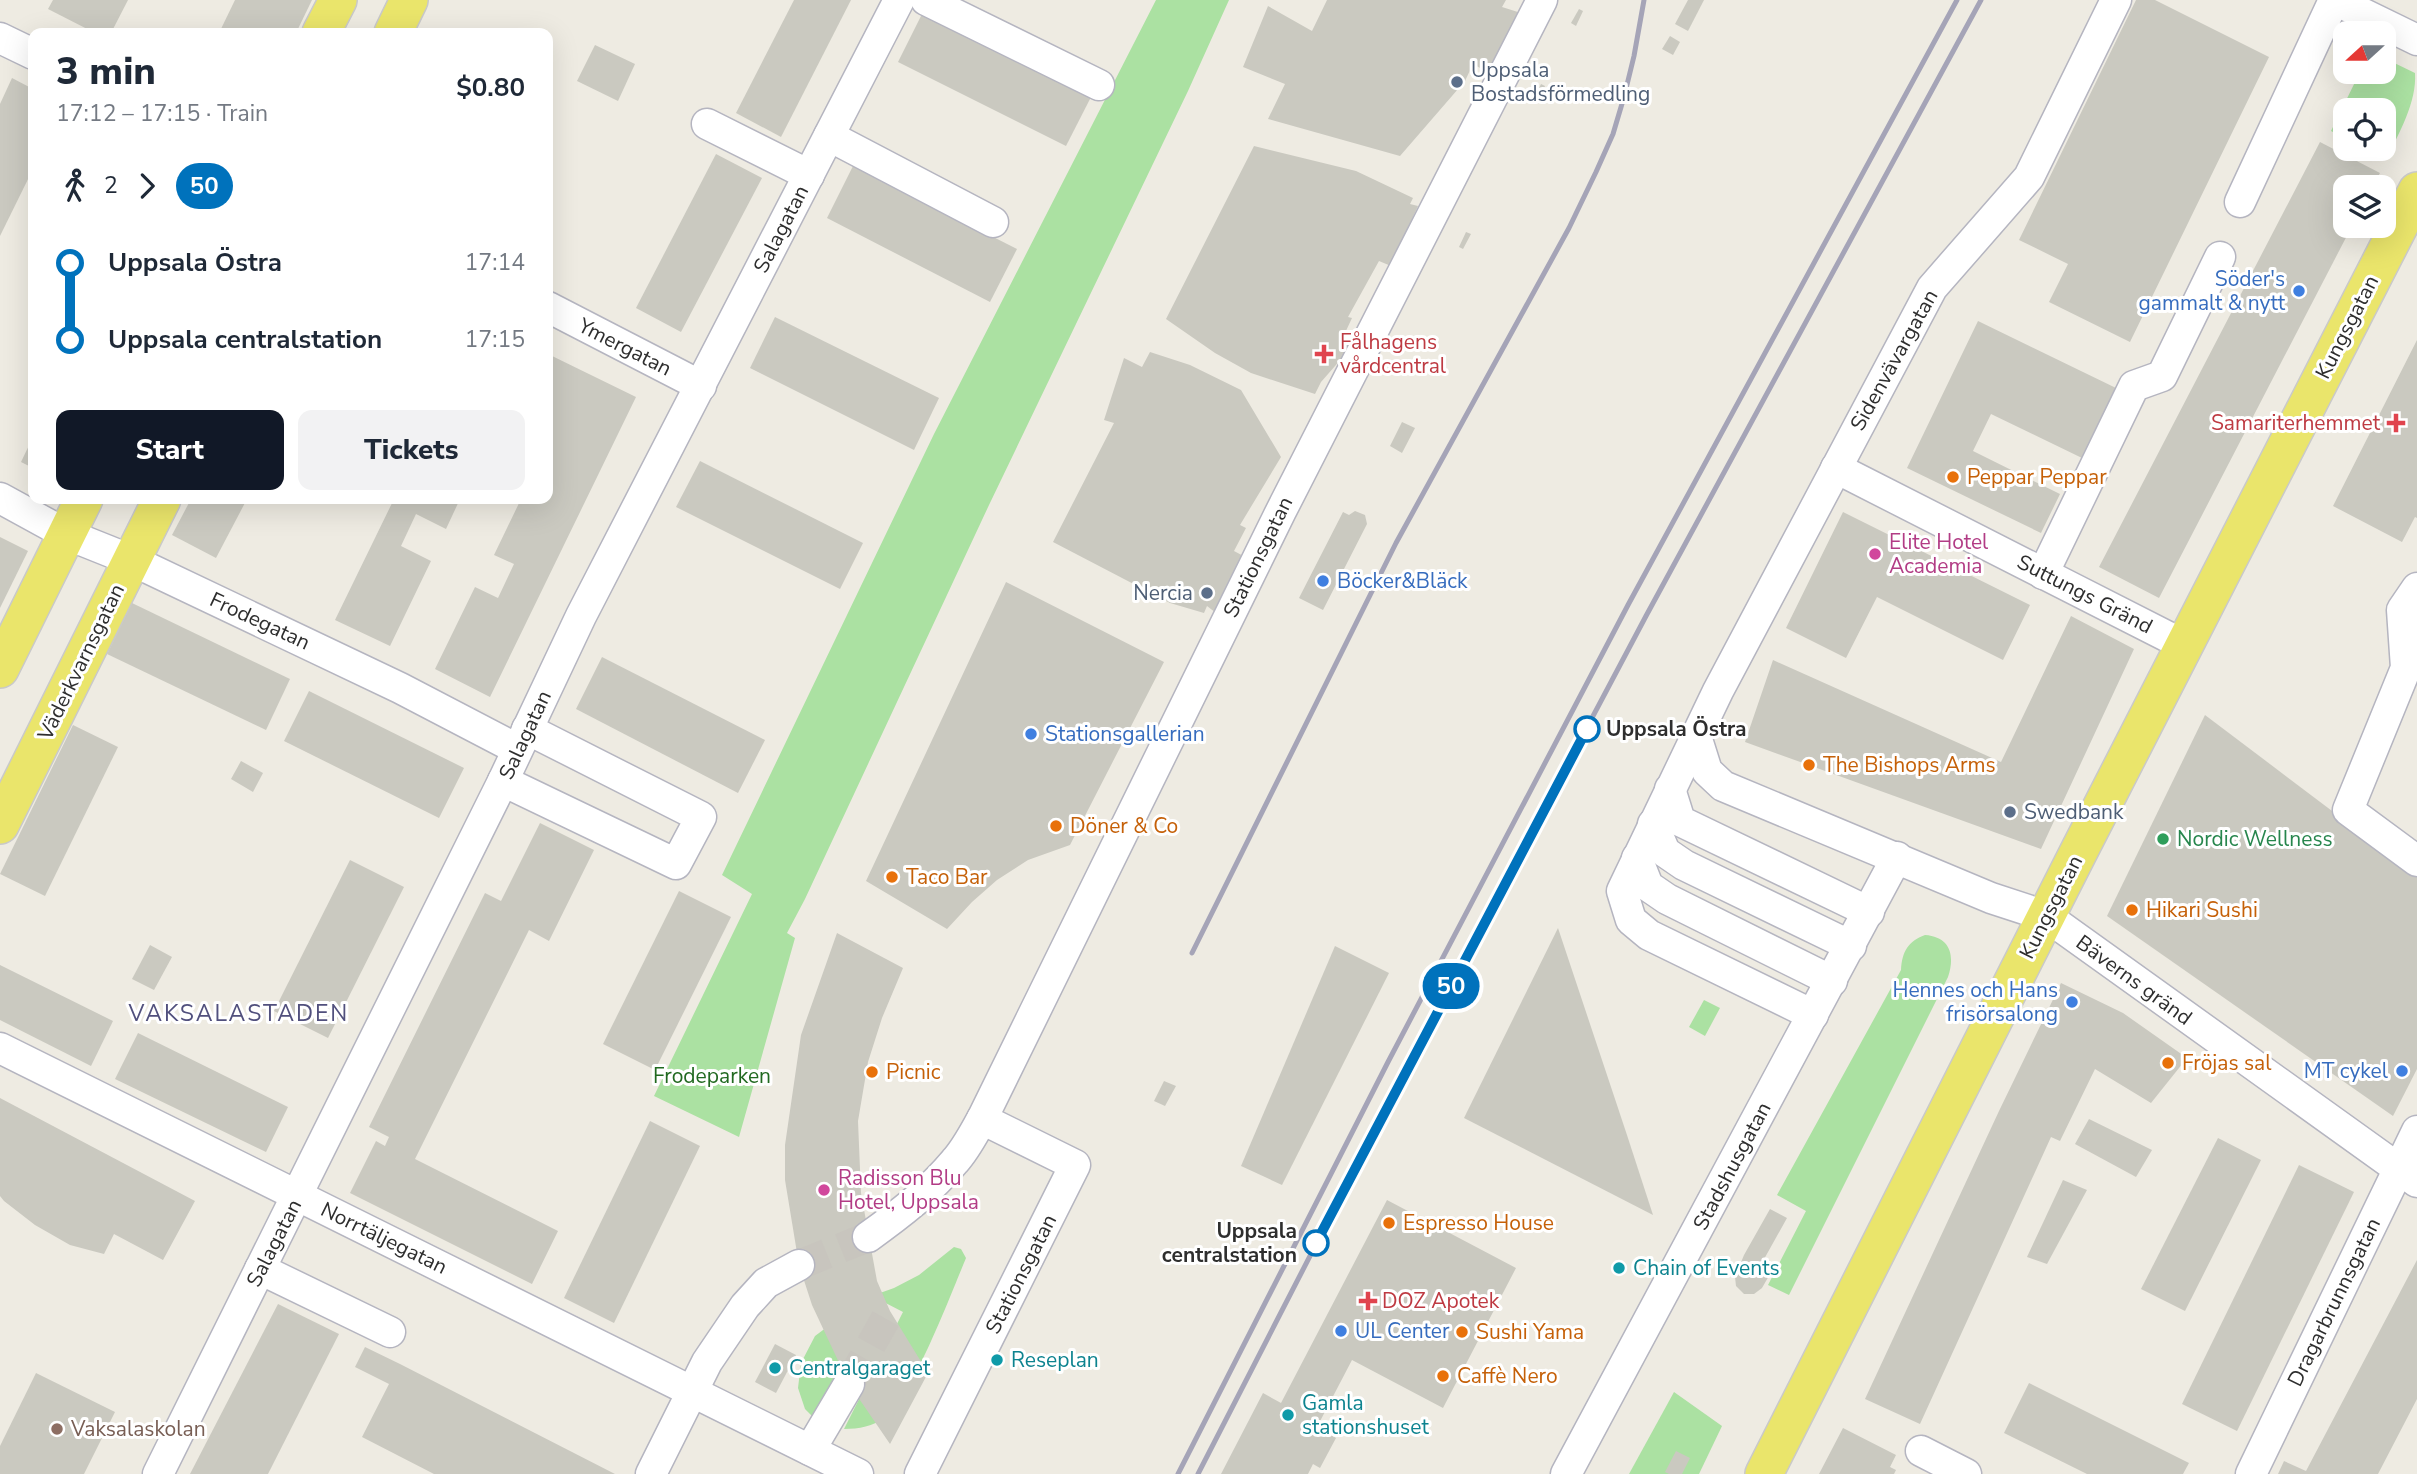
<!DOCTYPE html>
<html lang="en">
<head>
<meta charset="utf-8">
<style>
	:root { --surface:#fff; --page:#f2f2f3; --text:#1f2937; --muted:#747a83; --accent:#111827 }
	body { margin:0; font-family:"Nunito Sans",sans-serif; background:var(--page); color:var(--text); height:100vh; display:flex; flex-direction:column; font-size:26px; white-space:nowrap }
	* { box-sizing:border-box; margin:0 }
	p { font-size:23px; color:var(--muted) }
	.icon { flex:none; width:38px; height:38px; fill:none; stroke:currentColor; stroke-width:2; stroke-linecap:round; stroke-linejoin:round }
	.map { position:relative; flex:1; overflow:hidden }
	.details { position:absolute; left:28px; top:28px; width:525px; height:476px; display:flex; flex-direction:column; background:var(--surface); border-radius:14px; box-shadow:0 7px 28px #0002 }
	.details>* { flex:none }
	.badge { padding:0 14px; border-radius:23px; font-size:24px; line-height:46px }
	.needle { width:46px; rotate:249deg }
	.tools { position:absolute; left:2333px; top:21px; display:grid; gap:14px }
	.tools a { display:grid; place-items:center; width:63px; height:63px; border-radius:14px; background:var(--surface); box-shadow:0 7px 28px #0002; font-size:35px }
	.map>.badge { position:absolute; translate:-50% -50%; box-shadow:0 0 0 4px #fff }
	.legs { display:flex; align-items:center; gap:10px; height:77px; padding:0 28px; font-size:23px }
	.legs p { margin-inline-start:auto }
	.overview { display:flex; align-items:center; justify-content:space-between; height:119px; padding:0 28px }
	h1 { font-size:38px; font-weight:800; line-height:52px }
	.primary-button { display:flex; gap:14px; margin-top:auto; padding:14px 28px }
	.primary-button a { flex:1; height:80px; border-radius:14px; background:var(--accent); color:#fff; font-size:28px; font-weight:800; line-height:80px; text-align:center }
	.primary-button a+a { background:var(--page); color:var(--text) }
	ul { padding:0 28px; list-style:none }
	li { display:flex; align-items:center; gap:24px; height:77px; font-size:26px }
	li i { display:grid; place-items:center; width:10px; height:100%; margin:0 9px; background:currentColor }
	li i::after { content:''; width:18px; height:18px; margin:-9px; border:5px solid; border-radius:50%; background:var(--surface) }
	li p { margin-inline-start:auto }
	li:first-child i { background:linear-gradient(#0000 50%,currentColor 0) }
	li:last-child i { background:linear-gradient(currentColor 50%,#0000 0) }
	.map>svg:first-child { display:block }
</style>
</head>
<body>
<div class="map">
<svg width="2417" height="1474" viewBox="0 0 2417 1474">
	<rect width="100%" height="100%" fill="#eeebe2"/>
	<!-- green -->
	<g fill="#abe1a2">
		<polygon points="1156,0 1229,0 1188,91 989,505 805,899 787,933 795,938 739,1137 654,1096 752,894 722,875 934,434"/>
		<path d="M2384,58L2415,73C2417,102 2399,133 2387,158L2367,149H2384V110H2345V138L2331,131L2360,72H2384Z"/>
		<path d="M1925,935C1951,937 1955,956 1948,977L1789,1295L1768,1285L1806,1211L1777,1195L1901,970C1902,952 1908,941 1925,935Z"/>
		<polygon points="1704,1000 1720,1008 1705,1036 1689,1027"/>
		<path d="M954,1247L961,1249L966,1258C953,1289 909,1404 885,1418C873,1426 859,1429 844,1429L903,1312L876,1298L815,1419L805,1409L798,1388L801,1363L815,1336L866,1298L894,1288L919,1275Z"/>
		<polygon points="1674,1392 1722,1426 1699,1474 1629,1474"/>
	</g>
	<!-- building -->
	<g fill="#cac9c0">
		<polygon points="53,0 128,0 111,33 95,33 48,9"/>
		<polygon points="235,0 312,0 296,33 219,33"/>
		<polygon points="794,0 851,0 781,137 736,113"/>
		<polygon points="1327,0 1506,0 1502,7 1521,13 1489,73 1473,64 1465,81 1400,156 1268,119 1285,84 1243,67 1268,6 1312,31"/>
		<polygon points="1688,0 1704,0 1688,31 1675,24"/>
		<polygon points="2136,0 2155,0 2269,57 2130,342 2049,302 2068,264 2019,240"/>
		<polygon points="1579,9 1583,11 1576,26 1571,23"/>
		<polygon points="922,14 1091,97 1066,146 898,62"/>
		<polygon points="1670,36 1680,42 1673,55 1662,49"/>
		<polygon points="595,45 635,64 618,101 577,81"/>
		<polygon points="12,78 33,89 33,169 0,236 0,104"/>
		<polygon points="1541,84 1545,86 1538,101 1534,99"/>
		<polygon points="2320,142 2380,173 2372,187 2345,187 2345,226 2352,226 2159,598 2099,567"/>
		<polygon points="1254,146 1356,171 1413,198 1410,204 1418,206 1391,266 1379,261 1348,317 1352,318 1345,333 1357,341 1321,382 1315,394 1251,373 1215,353 1166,319"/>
		<polygon points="716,154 762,178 681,332 636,308"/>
		<polygon points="853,166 1017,249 990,302 827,218"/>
		<polygon points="1466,232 1471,234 1463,249 1459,247"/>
		<polygon points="775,317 939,398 914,450 750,368"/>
		<polygon points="1978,321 2116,388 2082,458 1991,414 1973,451 2060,494 2041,533 1907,468"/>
		<polygon points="2417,340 2417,518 2415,517 2402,542 2333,506"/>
		<polygon points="1150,352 1190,365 1241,390 1281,457 1240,525 1246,528 1234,551 1249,559 1220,616 1207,606 1204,613 1170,603 1053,542 1114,423 1104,420 1124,358 1142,367"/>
		<polygon points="548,354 636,397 490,697 435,669 475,587 498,598 514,564 494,555 521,499 548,499 548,445 553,434 548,431"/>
		<polygon points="1402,422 1415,428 1402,453 1390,446"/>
		<polygon points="33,437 33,468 21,462"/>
		<polygon points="700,461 863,543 840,589 676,507"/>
		<polygon points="191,499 247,499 216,558 172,535"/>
		<polygon points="394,499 460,499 446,529 416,514 401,546 431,561 390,646 335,620"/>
		<polygon points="1355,511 1365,515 1367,524 1323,610 1299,598 1343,512 1349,515"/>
		<polygon points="1843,512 2030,605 2003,660 1877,597 1846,658 1786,628"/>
		<polygon points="0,537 28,551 0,608"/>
		<polygon points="1006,582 1164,662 1070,845 1028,860 997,880 972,902 947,929 866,881"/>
		<polygon points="132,603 290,679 266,730 107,654"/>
		<polygon points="2071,616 2134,649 2041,849 1745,742 1773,660 2001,762"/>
		<polygon points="602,657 765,740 738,793 576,709"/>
		<polygon points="309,691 464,768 439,818 284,741"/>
		<polygon points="2205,715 2417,875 2417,1069 2393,1116 2107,916"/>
		<polygon points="73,725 118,747 45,896 0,874"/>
		<polygon points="241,761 263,773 253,792 231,779"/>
		<polygon points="540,823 594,850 549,941 529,930 415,1159 558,1231 532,1284 350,1193 376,1141 385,1146 389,1137 369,1127 485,893 501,901"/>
		<polygon points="350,860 404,887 328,1038 274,1011"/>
		<polygon points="679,891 731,917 655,1070 603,1044"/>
		<polygon points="1558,928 1626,1132 1653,1215 1464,1118"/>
		<polygon points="837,933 903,968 882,1018 868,1062 858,1121 861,1193 877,1281 890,1311 928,1373 890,1444 849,1384 812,1305 799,1265 785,1180 785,1145 801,1035"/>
		<polygon points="150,945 172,957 154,990 132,979"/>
		<polygon points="1335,946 1389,973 1282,1185 1241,1166"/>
		<polygon points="0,965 113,1021 91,1066 0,1020"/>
		<polygon points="2061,983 2123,1013 2187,1058 2151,1103 2095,1069 2060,1141 2051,1137 1920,1424 1865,1399 1999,1111"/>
		<polygon points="138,1033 288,1107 266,1152 115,1079"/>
		<polygon points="1164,1081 1176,1086 1165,1106 1154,1101"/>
		<polygon points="0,1098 195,1201 163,1260 114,1234 104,1254 70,1245 35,1225 4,1201 0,1196"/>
		<polygon points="2089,1119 2152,1150 2136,1177 2075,1144"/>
		<polygon points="650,1121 700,1146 614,1323 564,1298"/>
		<polygon points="2218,1138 2261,1160 2185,1311 2141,1289"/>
		<polygon points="2299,1165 2354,1192 2237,1431 2182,1404"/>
		<polygon points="2063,1180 2087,1190 2047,1264 2027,1257"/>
		<polygon points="1387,1200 1516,1268 1443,1408 1352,1360 1317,1427 1336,1438 1320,1468 1313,1464 1308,1474 1221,1474 1263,1393 1281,1403"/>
		<polygon points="1770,1209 1787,1218 1763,1261 1774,1267 1762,1288 1754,1294 1744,1294 1736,1286 1735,1277 1744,1255"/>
		<polygon points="2417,1260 2417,1399 2378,1474 2278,1474 2284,1461 2306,1471"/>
		<polygon points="278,1304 339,1334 268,1474 190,1474"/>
		<polygon points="775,1344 796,1355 776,1393 755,1382"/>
		<polygon points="365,1347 400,1364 615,1474 434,1474 362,1437 389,1384 355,1367"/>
		<polygon points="36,1373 115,1412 84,1474 0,1474 0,1446"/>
		<polygon points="2029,1383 2189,1463 2183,1474 2087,1474 2004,1433"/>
		<polygon points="1843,1428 1896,1455 1890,1467 1896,1470 1894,1474 1819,1474"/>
		<polygon points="1676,1451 1690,1458 1682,1474 1669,1474 1665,1472"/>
	</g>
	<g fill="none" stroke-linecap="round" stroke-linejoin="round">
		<!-- minor-tunnel -->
		<g stroke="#c8c5be" stroke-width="30" stroke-dasharray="30 15" stroke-linecap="butt">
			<polyline points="799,1265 868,1237"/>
			<polyline points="849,1384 890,1311"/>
		</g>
		<defs>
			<g id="minor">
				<polyline points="926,0 1099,85"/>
				<polyline points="2335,0 2417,40"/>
				<polyline points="0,38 33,54"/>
				<polyline points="707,124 809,175"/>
				<polyline points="829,136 993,222"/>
				<polyline points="2240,202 2334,0"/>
				<polyline points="548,307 701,386"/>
				<polyline points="1836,468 2184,645"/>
				<polyline points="0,498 66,534 131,560 400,688 517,749"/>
				<polyline points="2043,574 2134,386 2162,376 2220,257"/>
				<polyline points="2417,588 2402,610 2406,668 2348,810 2417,861"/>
				<polyline points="1696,736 1707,771 1723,786 1991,898 2046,916 2417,1182"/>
				<polyline points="503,781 676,864 701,817 527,729"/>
				<polyline points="1670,789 1680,821 1869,912"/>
				<polyline points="1653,824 1665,852 1684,865 1851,946"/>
				<polyline points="1637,858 1648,886 1667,899 1832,981"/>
				<polyline points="1813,1015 1649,935 1631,920 1622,891 1718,691 1932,288 2029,177 2116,0"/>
				<polyline points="0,1048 858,1474"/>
				<path d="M868,1237C900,1214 930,1191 955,1161C966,1149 974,1133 982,1119L1281,511L1542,0"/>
				<polyline points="260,1269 390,1332"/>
				<polyline points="810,1450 849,1384"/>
				<polyline points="1921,1451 1966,1474"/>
				<polyline points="158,1474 503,781 581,616 899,0"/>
				<polyline points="651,1474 707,1362 745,1306 766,1283 799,1265"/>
				<polyline points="920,1474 1075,1165 982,1119"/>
				<polyline points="1566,1474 1897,857"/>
				<polyline points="2251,1474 2417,1131"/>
			</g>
			<g id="major">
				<polyline points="321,33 338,0"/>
				<polyline points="393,33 409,0"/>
				<polyline points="0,669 84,499"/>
				<polyline points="0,825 162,499"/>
				<polyline points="1764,1474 2078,853 2417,191"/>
			</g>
		</defs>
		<!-- minor casing -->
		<use href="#minor" stroke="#b5b5c0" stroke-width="33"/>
		<!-- major casing -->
		<use href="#major" stroke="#c9c9c9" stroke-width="40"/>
		<!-- minor -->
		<use href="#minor" stroke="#fff" stroke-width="30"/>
		<!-- major -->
		<use href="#major" stroke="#eae56b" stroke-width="37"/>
		<!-- rail -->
		<g stroke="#a5a4b7" stroke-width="5">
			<polyline points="1192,953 1396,543 1569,228 1596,172 1613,134 1624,97 1634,56 1644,0"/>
			<polyline points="1178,1474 1388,1062 1628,605 1957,0"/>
			<polyline points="1198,1474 1404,1073 1646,616 1981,0"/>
		</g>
	</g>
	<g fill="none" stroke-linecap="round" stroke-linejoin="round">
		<defs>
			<polyline id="line-1" points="1316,1243 1587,729"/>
		</defs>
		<!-- line-1 casing -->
		<use href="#line-1" stroke="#fff" stroke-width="16"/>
		<!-- line-1 -->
		<use href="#line-1" stroke="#0072bc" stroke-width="10"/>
	</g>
	<!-- markers -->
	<g fill="#5c6f8a" stroke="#fff" stroke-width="2.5">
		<circle cx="1457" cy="82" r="7"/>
		<circle cx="1207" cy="593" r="7"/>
		<circle cx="2010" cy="812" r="7"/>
	</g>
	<g fill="#3f7fe0" stroke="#fff" stroke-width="2.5">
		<circle cx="2299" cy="291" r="7"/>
		<circle cx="1323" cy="581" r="7"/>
		<circle cx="1031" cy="734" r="7"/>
		<circle cx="2072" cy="1002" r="7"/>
		<circle cx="2402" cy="1071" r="7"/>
		<circle cx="1341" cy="1331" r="7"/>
	</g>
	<g fill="#e0444e" stroke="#fff" stroke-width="2.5">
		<path d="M1320.5 343.5h7v7h7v7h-7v7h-7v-7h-7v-7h7z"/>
		<path d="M2392.5 412.5h7v7h7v7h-7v7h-7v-7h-7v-7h7z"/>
		<path d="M1364.5 1290.5h7v7h7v7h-7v7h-7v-7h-7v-7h7z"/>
	</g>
	<g fill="#e8710a" stroke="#fff" stroke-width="2.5">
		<circle cx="1953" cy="477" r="7"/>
		<circle cx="1809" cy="765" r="7"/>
		<circle cx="1056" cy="826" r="7"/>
		<circle cx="892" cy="877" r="7"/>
		<circle cx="2132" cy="910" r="7"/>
		<circle cx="2168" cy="1063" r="7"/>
		<circle cx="872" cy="1072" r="7"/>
		<circle cx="1389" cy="1223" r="7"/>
		<circle cx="1462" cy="1332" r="7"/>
		<circle cx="1443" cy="1376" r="7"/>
	</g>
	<g fill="#d1479c" stroke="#fff" stroke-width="2.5">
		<circle cx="1875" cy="554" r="7"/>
		<circle cx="824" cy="1190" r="7"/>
	</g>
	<g fill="#fff" stroke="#0072bc" stroke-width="3.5">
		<circle cx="1587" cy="729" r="12"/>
		<circle cx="1316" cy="1243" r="12"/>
	</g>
	<circle fill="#2e9e5b" stroke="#fff" stroke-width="2.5" cx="2163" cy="839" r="7"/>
	<g fill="#0f9aa8" stroke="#fff" stroke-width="2.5">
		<circle cx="1619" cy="1268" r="7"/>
		<circle cx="997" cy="1360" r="7"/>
		<circle cx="775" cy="1368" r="7"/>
		<circle cx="1288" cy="1415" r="7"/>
	</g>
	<circle fill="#8d6e63" stroke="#fff" stroke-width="2.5" cx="57" cy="1429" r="7"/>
	<g text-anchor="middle" stroke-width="6" stroke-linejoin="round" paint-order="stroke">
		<!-- service labels -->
		<g font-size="21" fill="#4e5e75" stroke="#fff" text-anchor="start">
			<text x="1471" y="77">Uppsala<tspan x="1471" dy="24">Bostadsförmedling</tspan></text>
			<text x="1193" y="600" text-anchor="end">Nercia</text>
			<text x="2024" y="819">Swedbank</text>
		</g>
		<!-- street labels -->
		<g font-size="21" fill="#2e2e2e" stroke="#fff">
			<text transform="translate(781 229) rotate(-63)" y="7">Salagatan</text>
			<text transform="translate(2347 327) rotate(-63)" y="7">Kungsgatan</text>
			<text transform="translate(625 347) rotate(27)" y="7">Ymergatan</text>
			<text transform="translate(1894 360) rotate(-61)" y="7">Sidenvävargatan</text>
			<text transform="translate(1258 557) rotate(-64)" y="7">Stationsgatan</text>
			<text transform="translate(2085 594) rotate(27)" y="7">Suttungs Gränd</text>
			<text transform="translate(260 621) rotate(25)" y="7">Frodegatan</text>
			<text transform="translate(81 662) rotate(-64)" y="7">Väderkvarnsgatan</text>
			<text transform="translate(525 735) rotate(-65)" y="7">Salagatan</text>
			<text transform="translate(2051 907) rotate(-63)" y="7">Kungsgatan</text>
			<text transform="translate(2134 980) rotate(36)" y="7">Bäverns gränd</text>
			<text transform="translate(1732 1166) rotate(-62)" y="7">Stadshusgatan</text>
			<text transform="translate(384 1238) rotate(26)" y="7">Norrtäljegatan</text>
			<text transform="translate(274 1243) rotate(-63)" y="7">Salagatan</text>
			<text transform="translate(1021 1274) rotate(-63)" y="7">Stationsgatan</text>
			<text transform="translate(2334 1302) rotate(-64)" y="7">Dragarbrunnsgatan</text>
		</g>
		<!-- shop labels -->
		<g font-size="21" fill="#366cbe" stroke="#fff" text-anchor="end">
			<text x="2285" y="286">Söder's<tspan x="2285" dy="24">gammalt &amp; nytt</tspan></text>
			<text x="1337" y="588" text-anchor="start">Böcker&amp;Bläck</text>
			<text x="1045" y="741" text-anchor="start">Stationsgallerian</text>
			<text x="2058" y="997">Hennes och Hans<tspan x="2058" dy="24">frisörsalong</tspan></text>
			<text x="2388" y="1078">MT cykel</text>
			<text x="1355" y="1338" text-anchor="start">UL Center</text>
		</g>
		<!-- health labels -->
		<g font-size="21" fill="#be3a42" stroke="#fff" text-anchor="start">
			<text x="1340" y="349">Fålhagens<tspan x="1340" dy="24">vårdcentral</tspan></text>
			<text x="2380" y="430" text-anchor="end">Samariterhemmet</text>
			<text x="1382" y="1308">DOZ Apotek</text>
		</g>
		<!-- food labels -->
		<g font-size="21" fill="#c56008" stroke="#fff" text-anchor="start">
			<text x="1967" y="484">Peppar Peppar</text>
			<text x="1823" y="772">The Bishops Arms</text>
			<text x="1070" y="833">Döner &amp; Co</text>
			<text x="906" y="884">Taco Bar</text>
			<text x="2146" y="917">Hikari Sushi</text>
			<text x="2182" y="1070">Fröjas sal</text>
			<text x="886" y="1079">Picnic</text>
			<text x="1403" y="1230">Espresso House</text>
			<text x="1476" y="1339">Sushi Yama</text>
			<text x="1457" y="1383">Caffè Nero</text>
		</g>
		<!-- hotel labels -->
		<g font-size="21" fill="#b23c85" stroke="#fff" text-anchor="start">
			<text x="1889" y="549">Elite Hotel<tspan x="1889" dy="24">Academia</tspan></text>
			<text x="838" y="1185">Radisson Blu<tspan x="838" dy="24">Hotel, Uppsala</tspan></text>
		</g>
		<!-- stop labels -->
		<g font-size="21" font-weight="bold" fill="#2e2e2e" stroke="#fff" text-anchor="start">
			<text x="1606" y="736">Uppsala Östra</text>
			<text x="1297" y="1238" text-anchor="end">Uppsala<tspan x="1297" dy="24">centralstation</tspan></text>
		</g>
		<!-- leisure labels -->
		<g font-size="21" fill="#27864d" stroke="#fff" text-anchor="start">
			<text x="2177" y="846">Nordic Wellness</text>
		</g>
		<!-- park labels -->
		<g font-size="21" fill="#216920" stroke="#fff">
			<text x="712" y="1083">Frodeparken</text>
		</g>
		<!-- culture labels -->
		<g font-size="21" fill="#0d838f" stroke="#fff" text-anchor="start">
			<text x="1633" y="1275">Chain of Events</text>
			<text x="1011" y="1367">Reseplan</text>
			<text x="789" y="1375">Centralgaraget</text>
			<text x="1302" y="1410">Gamla<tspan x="1302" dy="24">stationshuset</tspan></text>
		</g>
		<!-- education labels -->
		<g font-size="21" fill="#785e54" stroke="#fff" text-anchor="start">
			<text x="71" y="1436">Vaksalaskolan</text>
		</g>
		<!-- neighbourhood labels -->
		<g font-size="23" letter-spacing="2" fill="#51507d" stroke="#fff">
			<text x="239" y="1021">VAKSALASTADEN</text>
		</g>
	</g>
</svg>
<div class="tools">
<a><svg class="needle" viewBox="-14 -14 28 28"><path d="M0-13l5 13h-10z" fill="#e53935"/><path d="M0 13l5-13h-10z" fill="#747a83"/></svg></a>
<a><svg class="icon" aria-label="locate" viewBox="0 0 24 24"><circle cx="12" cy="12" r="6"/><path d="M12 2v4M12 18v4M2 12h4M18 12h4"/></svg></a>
<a><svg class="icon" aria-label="layers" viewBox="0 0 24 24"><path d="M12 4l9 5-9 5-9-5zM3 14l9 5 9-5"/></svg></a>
</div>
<b class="badge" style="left:1451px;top:986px;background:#0072bc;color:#fff">50</b>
<section class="details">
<div class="overview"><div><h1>3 min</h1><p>17:12 – 17:15 · Train</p></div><b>$0.80</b></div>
<div class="legs"><svg class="icon" aria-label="walk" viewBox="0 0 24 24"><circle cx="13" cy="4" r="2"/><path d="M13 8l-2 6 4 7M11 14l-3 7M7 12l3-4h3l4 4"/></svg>2<svg class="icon" aria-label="forward" viewBox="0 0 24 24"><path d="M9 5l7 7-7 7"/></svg><b class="badge" style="background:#0072bc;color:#fff">50</b></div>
<ul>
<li><i style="color:#0072bc"></i><b>Uppsala Östra</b><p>17:14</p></li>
<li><i style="color:#0072bc"></i><b>Uppsala centralstation</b><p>17:15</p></li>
</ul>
<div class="primary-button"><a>Start</a><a>Tickets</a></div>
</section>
</div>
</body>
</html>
